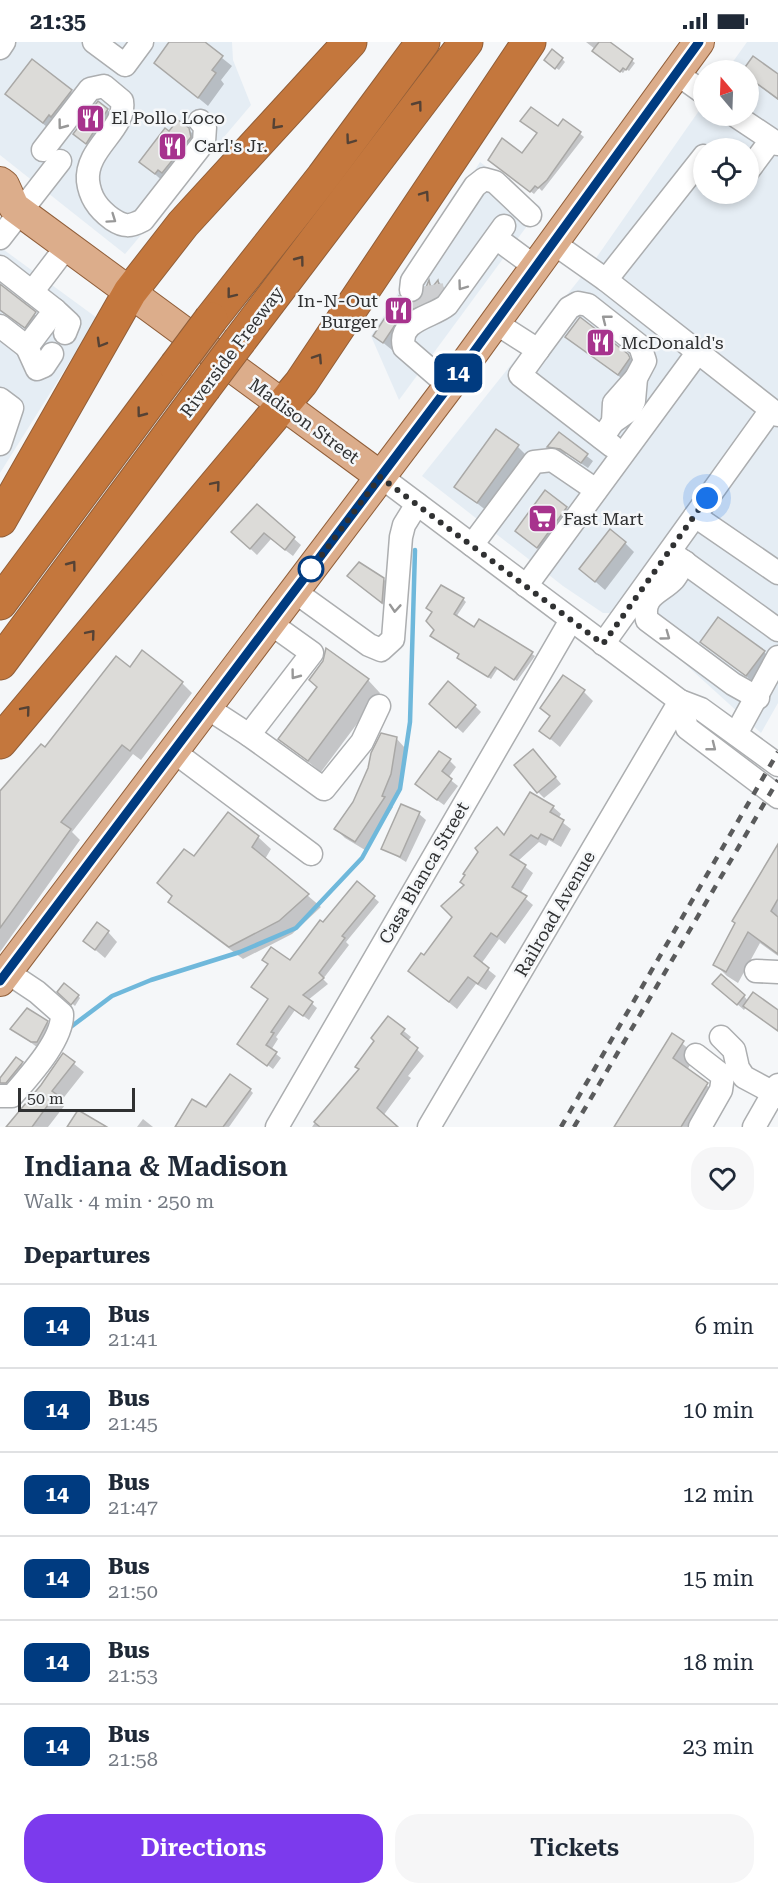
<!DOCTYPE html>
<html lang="en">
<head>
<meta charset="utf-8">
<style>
	:root { --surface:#fff; --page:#f6f6f7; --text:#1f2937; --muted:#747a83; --line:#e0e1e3; --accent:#7c3aed }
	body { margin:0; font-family:"Roboto Serif",serif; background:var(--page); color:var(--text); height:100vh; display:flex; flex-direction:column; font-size:22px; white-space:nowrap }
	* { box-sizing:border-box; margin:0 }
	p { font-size:20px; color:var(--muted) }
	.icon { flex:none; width:33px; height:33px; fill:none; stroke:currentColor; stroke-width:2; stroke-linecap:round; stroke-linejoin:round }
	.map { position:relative; height:1085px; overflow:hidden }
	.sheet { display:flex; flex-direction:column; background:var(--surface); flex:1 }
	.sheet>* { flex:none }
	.badge { padding:0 12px; border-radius:9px; font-size:21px; line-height:39px }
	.needle { width:39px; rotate:341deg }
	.fabs { position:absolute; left:693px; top:18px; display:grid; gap:12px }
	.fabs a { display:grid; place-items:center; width:66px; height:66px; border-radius:50%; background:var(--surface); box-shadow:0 3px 9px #0003; font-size:30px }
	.scale { position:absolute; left:18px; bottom:15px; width:117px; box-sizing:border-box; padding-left:6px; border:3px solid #303132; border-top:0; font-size:16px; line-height:21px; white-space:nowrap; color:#303132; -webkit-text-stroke:4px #f5f7f9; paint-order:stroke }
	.you { position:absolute; width:30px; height:30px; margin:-15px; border:4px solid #fff; border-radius:50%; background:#1a73e8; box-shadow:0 0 0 9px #1a73e833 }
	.map>.badge { position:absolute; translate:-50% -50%; box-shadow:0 0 0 3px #fff }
	h2 { padding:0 24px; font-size:22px; line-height:54px }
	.round { display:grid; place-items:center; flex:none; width:63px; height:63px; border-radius:24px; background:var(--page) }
	.head { display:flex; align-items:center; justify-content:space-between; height:102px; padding:0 24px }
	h1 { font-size:28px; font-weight:600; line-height:45px }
	.action { display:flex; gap:12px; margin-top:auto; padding:12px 24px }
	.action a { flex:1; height:69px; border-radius:24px; background:var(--accent); color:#fff; font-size:24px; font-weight:600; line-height:69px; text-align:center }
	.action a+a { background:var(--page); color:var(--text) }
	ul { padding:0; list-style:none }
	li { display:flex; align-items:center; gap:18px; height:84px; padding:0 24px; border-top:2px solid var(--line) }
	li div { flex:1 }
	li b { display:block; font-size:22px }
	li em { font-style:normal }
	li .badge { min-width:66px; font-weight:700; text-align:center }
	.status { display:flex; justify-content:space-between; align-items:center; height:42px; padding:0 30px; background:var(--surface); direction:ltr }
	.status svg { height:16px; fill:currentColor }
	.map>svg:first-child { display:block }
</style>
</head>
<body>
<div class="status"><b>21:35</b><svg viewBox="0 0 49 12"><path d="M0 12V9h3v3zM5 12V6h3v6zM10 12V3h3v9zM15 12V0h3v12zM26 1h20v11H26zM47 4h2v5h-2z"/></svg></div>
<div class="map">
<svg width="778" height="1085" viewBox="0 0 778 1085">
	<rect width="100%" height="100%" fill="#f5f7f9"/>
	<!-- built -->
	<g fill="#e5edf4" fill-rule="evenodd">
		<polygon points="0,0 232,0 233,18 251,63 125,212 0,113"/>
		<path d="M747,0H778V661L761,691L629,571H603L563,544L422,434L594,219L703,63L704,74H748V28H727ZM704,106H748V152H704Z"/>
		<polygon points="480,120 541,165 399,358 371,294"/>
		<polygon points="0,205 97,276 0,431"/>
	</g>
	<!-- shadow -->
	<g fill="#0003">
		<polygon points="171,0 202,0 232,24 221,38 224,42 208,64 156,21"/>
		<polygon points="586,0 608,0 635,21 629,29 626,27 623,31 596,12 595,7"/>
		<polygon points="753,16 778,34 778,58 748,35 748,28 744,28"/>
		<polygon points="562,17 565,20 559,28 548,20"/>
		<polygon points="32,19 81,58 53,90 7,52"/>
		<polygon points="100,61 117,77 96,110 75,92"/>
		<polygon points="564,79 584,95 542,149 539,146 534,152 493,121 522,113 558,86"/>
		<polygon points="188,87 198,97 165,141 141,120 170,92"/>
		<polygon points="439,240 446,248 448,258 409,282 392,308 375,294 423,256 429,241 434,246"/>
		<polygon points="0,244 45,281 35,294 0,269"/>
		<polygon points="567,295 627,313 638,323 628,341"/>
		<polygon points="559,392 593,419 588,426 567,412 555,411 549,405"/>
		<polygon points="518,405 527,414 487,469 456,445"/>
		<polygon points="546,450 576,475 548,514 517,489"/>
		<polygon points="257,464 301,503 293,514 271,497 257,513 240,497"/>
		<polygon points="625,501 634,510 605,548 581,527"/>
		<polygon points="349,534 383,537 390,543 388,566"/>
		<polygon points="463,557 466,560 456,575 475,587 479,579 535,614 517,639 498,626 491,637 461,618 460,613 435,597"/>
		<polygon points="702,600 764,610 773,619 756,642"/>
		<polygon points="130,627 182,641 192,651 141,718 133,712 72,790 80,798 0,910 0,750"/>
		<polygon points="368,638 380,651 321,730 280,697"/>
		<polygon points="584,650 593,659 560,705 541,689 551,675 542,666"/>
		<polygon points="475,664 481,670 463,691 437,668"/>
		<polygon points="396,696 405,706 400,742 391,763 393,765 365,808 345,796 336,787"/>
		<polygon points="539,715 561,742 544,756 538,750"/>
		<polygon points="450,719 456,725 448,736 458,744 444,763 423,748"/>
		<polygon points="402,764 419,772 426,778 406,820 383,806"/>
		<polygon points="553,765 561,772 558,777 571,787 561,805 549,798 546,804 539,800 518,819 533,831 520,852 533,863 505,902 499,897 481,922 496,934 486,948 476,942 457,967 410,929 424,916 454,875 466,844 505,795"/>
		<polygon points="258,795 271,807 265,817 321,865 292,892 243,917 183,872 170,860 194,816"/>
		<polygon points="778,805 778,914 760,901 738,941 727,934 715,922"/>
		<polygon points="357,841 379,860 346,900 349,903 323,937 328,942 308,958 317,966 309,978 295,968 276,995 278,997 271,1008 281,1016 273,1027 239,1002 270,958 269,923 264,918 290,920"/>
		<polygon points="108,890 117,900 105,916 85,899"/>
		<polygon points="721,948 744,954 748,959 778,970 778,989 746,965 744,968"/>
		<polygon points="59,950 78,954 80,956 75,964"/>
		<polygon points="388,976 411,995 408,999 424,1014 408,1034 411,1036 383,1074 367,1085 312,1085 326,1065 360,1028"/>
		<polygon points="47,980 53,987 38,1006 12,986"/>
		<polygon points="672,993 696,1013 687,1028 720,1054 701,1085 615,1085"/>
		<polygon points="63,1013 84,1030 61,1059 65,1063 48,1085 13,1085"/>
		<polygon points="16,1017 28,1028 12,1046 0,1043"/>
		<polygon points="250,1048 253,1051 229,1085 177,1085 206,1067"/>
		<polygon points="143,1077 153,1085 137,1085"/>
	</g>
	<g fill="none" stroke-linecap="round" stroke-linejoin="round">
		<!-- stream -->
		<polyline stroke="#6fb8db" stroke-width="4.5" points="72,984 112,954 151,938 240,910 296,886 362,816 400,747 410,680 415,508"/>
	</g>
	<!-- building -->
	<g fill="#dcdbd8" stroke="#a9a8a6" stroke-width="1.5">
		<polygon points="169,0 205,0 223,14 212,28 216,31 198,56 154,21"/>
		<polygon points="599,0 610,0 633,17 626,28 623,26 620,30 592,9"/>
		<polygon points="552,7 563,16 555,27 544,18"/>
		<polygon points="753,14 778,32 778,57 748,35 748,28 743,28"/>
		<polygon points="32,17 72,48 51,75 49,73 43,81 5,52"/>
		<polygon points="98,59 108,67 86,102 73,92"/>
		<polygon points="531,65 558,84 563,77 581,90 547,138 538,146 535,144 530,150 488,118 502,96 522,111 537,91 520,79"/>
		<polygon points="178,78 189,86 191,95 162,131 158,128 155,132 139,120 165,86 169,89"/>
		<polygon points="429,238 431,247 438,238 440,249 437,253 401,274 383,301 373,294 399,254 409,261 417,260 422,255"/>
		<polygon points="0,242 36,270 25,286 0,268"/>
		<polygon points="580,275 628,312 630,316 618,333 565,295"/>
		<polygon points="496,387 519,403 477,461 454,445"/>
		<polygon points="559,390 588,412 581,421 560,407 547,405"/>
		<polygon points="545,448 567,465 537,506 515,489"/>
		<polygon points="257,462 295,495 285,508 264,491 250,507 231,490"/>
		<polygon points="610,487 626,500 595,540 579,527"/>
		<polygon points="359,520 384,536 382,561 347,534"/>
		<polygon points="441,543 464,556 454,572 474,585 479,577 533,610 514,638 495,625 488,635 457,616 459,612 430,594 434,588 426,579 432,570 426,566"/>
		<polygon points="718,575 765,609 746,634 700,600"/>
		<polygon points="326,606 369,637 308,719 278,697 317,645 309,638 323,619"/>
		<polygon points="142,608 183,640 130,709 122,703 61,780 71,787 0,886 0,749 41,702 45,705 116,614 130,625"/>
		<polygon points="563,633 585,648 550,697 539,689 550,674 540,666"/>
		<polygon points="448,639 476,663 456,686 429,662"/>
		<polygon points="381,691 397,695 391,732 382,754 385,755 355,800 334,787 353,760 368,726 371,711"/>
		<polygon points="533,707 556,735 537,751 514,723"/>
		<polygon points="439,709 451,717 442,729 452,737 437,758 415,742"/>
		<polygon points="530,750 554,764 550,770 564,778 553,798 541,792 538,797 531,793 510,813 526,823 512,845 527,854 497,895 491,891 474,914 489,926 478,942 468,935 449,960 408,929 421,911 424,913 452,875 441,864 464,843 460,840 465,833 463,832 478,810 475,806 497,785 504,793"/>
		<polygon points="401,762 420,770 400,815 381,807"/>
		<polygon points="228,770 259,794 252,805 309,852 279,879 229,905 168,860 172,854 157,841 184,807 194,814"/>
		<polygon points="778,802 778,857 771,869 778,875 778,912 748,890 726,930 713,923 735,881 732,879"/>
		<polygon points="357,839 375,854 342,894 345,896 319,931 324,936 303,953 313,960 303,974 289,964 271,990 274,991 266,1003 277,1010 267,1024 237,1002 268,957 251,945 268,922 262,918 271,905 290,918 320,878 323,880"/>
		<polygon points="97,880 109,889 95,908 83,899"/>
		<polygon points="721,932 745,953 737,963 712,942"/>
		<polygon points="64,941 79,953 71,963 57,950"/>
		<polygon points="753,950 778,968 778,989 743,964"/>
		<polygon points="27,966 48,979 37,1000 31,1000 10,987"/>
		<polygon points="388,974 405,987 401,992 418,1006 377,1066 398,1085 320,1085 314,1080 359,1027 355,1025 374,999 371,996"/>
		<polygon points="672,991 684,999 673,1016 708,1041 681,1085 614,1085"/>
		<polygon points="63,1011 75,1020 52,1049 56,1052 32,1085 6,1085 41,1043"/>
		<polygon points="16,1015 23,1020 6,1041 0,1041 0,1036"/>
		<polygon points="230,1032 251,1047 223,1085 175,1085 192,1057 206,1065"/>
		<polygon points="78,1068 107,1085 67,1085"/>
	</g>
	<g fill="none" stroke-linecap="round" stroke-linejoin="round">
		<!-- minor-tunnel -->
		<g stroke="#cecfd1" stroke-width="22" stroke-dasharray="22 11" stroke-linecap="butt">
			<polyline points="432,243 435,261"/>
			<polyline points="411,248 417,265"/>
		</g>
		<defs>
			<g id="minor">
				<polyline points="94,0 125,23 142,0"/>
				<polyline points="0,6 4,0"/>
				<polyline points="676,31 704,51"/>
				<polyline points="736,74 778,102"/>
				<path d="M43,108L90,47L104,44L122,59C127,87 85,106 88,139C90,156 98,167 112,177C124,185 130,185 143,178L204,100L205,85L200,79"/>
				<polyline points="748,129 771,98"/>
				<polyline points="0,196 60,119"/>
				<polyline points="496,196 534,224"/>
				<polyline points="552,200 606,238 778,373"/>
				<polyline points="0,225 55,268 27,305 0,284"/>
				<polyline points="606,238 704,114"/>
				<polyline points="411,248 412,239 475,144 484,137 495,140 530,173"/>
				<polyline points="32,250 67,204"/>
				<polyline points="55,268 69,281 65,291"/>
				<polyline points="494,280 538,308 520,333 612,404"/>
				<polyline points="27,305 37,327 44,324 52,312"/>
				<polyline points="538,308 569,266 578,261 588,263 640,304 645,319 636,336 634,359 630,368 613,380 602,396"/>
				<path d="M449,344L404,305C397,278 433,275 447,263L504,184"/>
				<polyline points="0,357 12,366 0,402"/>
				<polyline points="613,380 614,361 636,336"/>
				<polyline points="380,434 680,659 701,667 778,723"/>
				<polyline points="695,474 778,531"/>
				<polyline points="472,503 534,420 552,418 596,448"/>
				<polyline points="673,512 778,588"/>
				<path d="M685,520C681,525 678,532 674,537C661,551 641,553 647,578L733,642L758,656"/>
				<polyline points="526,544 698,310"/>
				<polyline points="294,549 369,603 381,608 393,597 401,495 404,483 417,462"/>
				<polyline points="603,602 771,368"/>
				<polyline points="680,659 687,686 778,755"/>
				<polyline points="206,665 249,693 324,747 362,700 379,664"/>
				<polyline points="736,692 778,615"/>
				<polyline points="249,693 312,611 270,581"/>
				<polyline points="173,709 311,812"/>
				<polyline points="756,929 778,930"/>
				<polyline points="721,995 734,1008 738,1026 744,1035 774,1051"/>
				<polyline points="696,1013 723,1034 721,1048 700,1085"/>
				<path d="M0,1054H12C29,1034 63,998 62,972L37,950L7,930"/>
				<polyline points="277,1085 571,578"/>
				<polyline points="429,1085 680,659"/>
				<polyline points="754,1085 778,1043"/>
			</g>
			<g id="major">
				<polyline points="0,140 4,143 14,165 380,434"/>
				<polyline points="0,939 449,344 699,0"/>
			</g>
			<g id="highway">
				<polyline points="211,277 323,135 423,0"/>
				<polyline points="240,298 466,0"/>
				<polyline points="0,478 130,250 183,182 350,0"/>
				<polyline points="0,561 176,324"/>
				<polyline points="0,621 204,346"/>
				<polyline points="0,700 301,341 529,0"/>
			</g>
		</defs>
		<!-- minor casing -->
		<use href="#minor" stroke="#acaeb0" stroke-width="25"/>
		<!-- major casing -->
		<use href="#major" stroke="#905e39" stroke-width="32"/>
		<!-- highway casing -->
		<use href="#highway" stroke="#905e39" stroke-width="35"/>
		<!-- minor -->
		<use href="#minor" stroke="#fff" stroke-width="22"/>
		<!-- major -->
		<use href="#major" stroke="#dcad8b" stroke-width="30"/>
		<!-- highway -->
		<use href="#highway" stroke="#c4773d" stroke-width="33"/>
		<!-- rail -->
		<g stroke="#5a5b5c" stroke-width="4.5" stroke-dasharray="8 8" stroke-linecap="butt">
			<polyline points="561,1085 778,710"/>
			<polyline points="574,1085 778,738"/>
		</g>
		<defs>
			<g id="highway-bridge">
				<polyline points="176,324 211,277"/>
				<polyline points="204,346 240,298"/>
			</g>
		</defs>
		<!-- highway-bridge casing -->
		<use href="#highway-bridge" stroke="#905e39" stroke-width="35" stroke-linecap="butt"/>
		<!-- highway-bridge -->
		<use href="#highway-bridge" stroke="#c4773d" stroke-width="33"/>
	</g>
	<!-- one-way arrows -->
	<defs><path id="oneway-chevron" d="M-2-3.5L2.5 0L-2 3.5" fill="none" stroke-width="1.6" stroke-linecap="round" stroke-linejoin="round" transform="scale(1.5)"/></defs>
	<g stroke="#554235">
		<use href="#oneway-chevron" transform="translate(418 63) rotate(-53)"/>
		<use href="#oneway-chevron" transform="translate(276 83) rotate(132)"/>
		<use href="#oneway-chevron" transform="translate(350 98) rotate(126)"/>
		<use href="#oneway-chevron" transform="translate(425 153) rotate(-55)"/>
		<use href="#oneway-chevron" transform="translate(300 218) rotate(-53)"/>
		<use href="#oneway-chevron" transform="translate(231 252) rotate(128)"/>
		<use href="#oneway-chevron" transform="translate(101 301) rotate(120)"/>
		<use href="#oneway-chevron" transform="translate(318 316) rotate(-57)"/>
		<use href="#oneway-chevron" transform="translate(141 371) rotate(127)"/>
		<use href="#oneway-chevron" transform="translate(216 443) rotate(-50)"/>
		<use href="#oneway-chevron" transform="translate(72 523) rotate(-53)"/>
		<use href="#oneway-chevron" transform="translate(91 592) rotate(-50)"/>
		<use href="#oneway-chevron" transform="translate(26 668) rotate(-50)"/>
	</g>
	<g stroke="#989898">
		<use href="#oneway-chevron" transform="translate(62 83) rotate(127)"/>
		<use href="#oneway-chevron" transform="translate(112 177) rotate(35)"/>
		<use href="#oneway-chevron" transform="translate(462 244) rotate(126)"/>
		<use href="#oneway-chevron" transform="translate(606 277) rotate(-142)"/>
		<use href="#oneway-chevron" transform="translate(395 566) rotate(94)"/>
		<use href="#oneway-chevron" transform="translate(666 594) rotate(36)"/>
		<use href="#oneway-chevron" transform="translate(295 633) rotate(127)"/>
		<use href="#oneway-chevron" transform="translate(712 705) rotate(38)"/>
	</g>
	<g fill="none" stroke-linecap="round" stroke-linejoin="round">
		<defs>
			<polyline id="line" points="0,939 449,344 699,0"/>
		</defs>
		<!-- line casing -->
		<use href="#line" stroke="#fff" stroke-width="14"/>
		<!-- line -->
		<use href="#line" stroke="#003b80" stroke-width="9"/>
		<!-- walk -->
		<polyline stroke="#303132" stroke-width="6" stroke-dasharray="0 10.8" points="311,527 307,533 380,435 603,602 707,456"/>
	</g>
	<!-- icons -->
	<defs>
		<symbol id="restaurant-square" viewBox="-11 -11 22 22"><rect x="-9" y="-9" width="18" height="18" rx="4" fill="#a7338d" stroke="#f5f7f9"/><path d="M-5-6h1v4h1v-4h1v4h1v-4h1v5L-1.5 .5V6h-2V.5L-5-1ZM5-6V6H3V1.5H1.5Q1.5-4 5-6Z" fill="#fff"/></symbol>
		<symbol id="supermarket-square" viewBox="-11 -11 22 22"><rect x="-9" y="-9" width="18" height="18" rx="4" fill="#a7338d" stroke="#f5f7f9"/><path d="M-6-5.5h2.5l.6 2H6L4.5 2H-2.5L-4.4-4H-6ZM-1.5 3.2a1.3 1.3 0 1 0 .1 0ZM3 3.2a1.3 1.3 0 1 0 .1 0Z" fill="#fff"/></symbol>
	</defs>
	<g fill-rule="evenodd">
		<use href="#restaurant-square" x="74" y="60" width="33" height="33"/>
		<use href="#restaurant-square" x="156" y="88" width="33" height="33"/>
		<use href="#restaurant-square" x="382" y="252" width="33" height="33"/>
		<use href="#restaurant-square" x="584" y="284" width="33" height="33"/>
		<use href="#supermarket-square" x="526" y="460" width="33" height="33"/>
	</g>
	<!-- markers -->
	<circle fill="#fff" stroke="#003b80" stroke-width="3" cx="311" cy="527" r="12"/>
	<g text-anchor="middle" stroke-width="5" stroke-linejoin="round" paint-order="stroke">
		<!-- poi labels -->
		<g font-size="18" fill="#303132" stroke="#f5f7f9" text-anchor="start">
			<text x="111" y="82">El Pollo Loco</text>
			<text x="194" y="110">Carl's Jr.</text>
			<text x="378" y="265" text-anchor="end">In-N-Out<tspan x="378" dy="21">Burger</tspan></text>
			<text x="621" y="307">McDonald's</text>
			<text x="563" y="483">Fast Mart</text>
		</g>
		<!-- street labels -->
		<g font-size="18" fill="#303132" stroke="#f5f7f9">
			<text transform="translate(232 310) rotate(-53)" y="6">Riverside Freeway</text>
			<text transform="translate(304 379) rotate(36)" y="6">Madison Street</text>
			<text transform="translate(424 831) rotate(-60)" y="6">Casa Blanca Street</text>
			<text transform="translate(555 872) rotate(-60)" y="6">Railroad Avenue</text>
		</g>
	</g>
</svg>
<div class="fabs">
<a><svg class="needle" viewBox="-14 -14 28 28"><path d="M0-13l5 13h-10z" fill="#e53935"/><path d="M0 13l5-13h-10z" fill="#747a83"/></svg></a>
<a><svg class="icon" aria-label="locate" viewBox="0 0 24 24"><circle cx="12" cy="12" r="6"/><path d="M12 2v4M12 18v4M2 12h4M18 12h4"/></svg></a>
</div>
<div class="scale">50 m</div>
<div class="you" style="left:707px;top:456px"></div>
<b class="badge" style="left:458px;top:331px;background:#003b80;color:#fff">14</b>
</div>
<section class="sheet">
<div class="head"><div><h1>Indiana &amp; Madison</h1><p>Walk · 4 min · 250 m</p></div><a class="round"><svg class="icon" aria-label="heart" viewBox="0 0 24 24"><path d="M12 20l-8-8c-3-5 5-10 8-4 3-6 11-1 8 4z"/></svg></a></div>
<h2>Departures</h2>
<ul>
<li><span class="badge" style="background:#003b80;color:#fff">14</span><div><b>Bus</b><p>21:41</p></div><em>6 min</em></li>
<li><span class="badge" style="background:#003b80;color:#fff">14</span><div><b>Bus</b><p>21:45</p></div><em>10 min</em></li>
<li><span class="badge" style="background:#003b80;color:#fff">14</span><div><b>Bus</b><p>21:47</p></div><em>12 min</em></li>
<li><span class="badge" style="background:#003b80;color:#fff">14</span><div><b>Bus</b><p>21:50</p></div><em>15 min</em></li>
<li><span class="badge" style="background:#003b80;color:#fff">14</span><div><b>Bus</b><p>21:53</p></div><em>18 min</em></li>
<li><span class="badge" style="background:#003b80;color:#fff">14</span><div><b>Bus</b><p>21:58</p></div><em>23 min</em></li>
</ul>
<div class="action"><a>Directions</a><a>Tickets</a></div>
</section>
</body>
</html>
